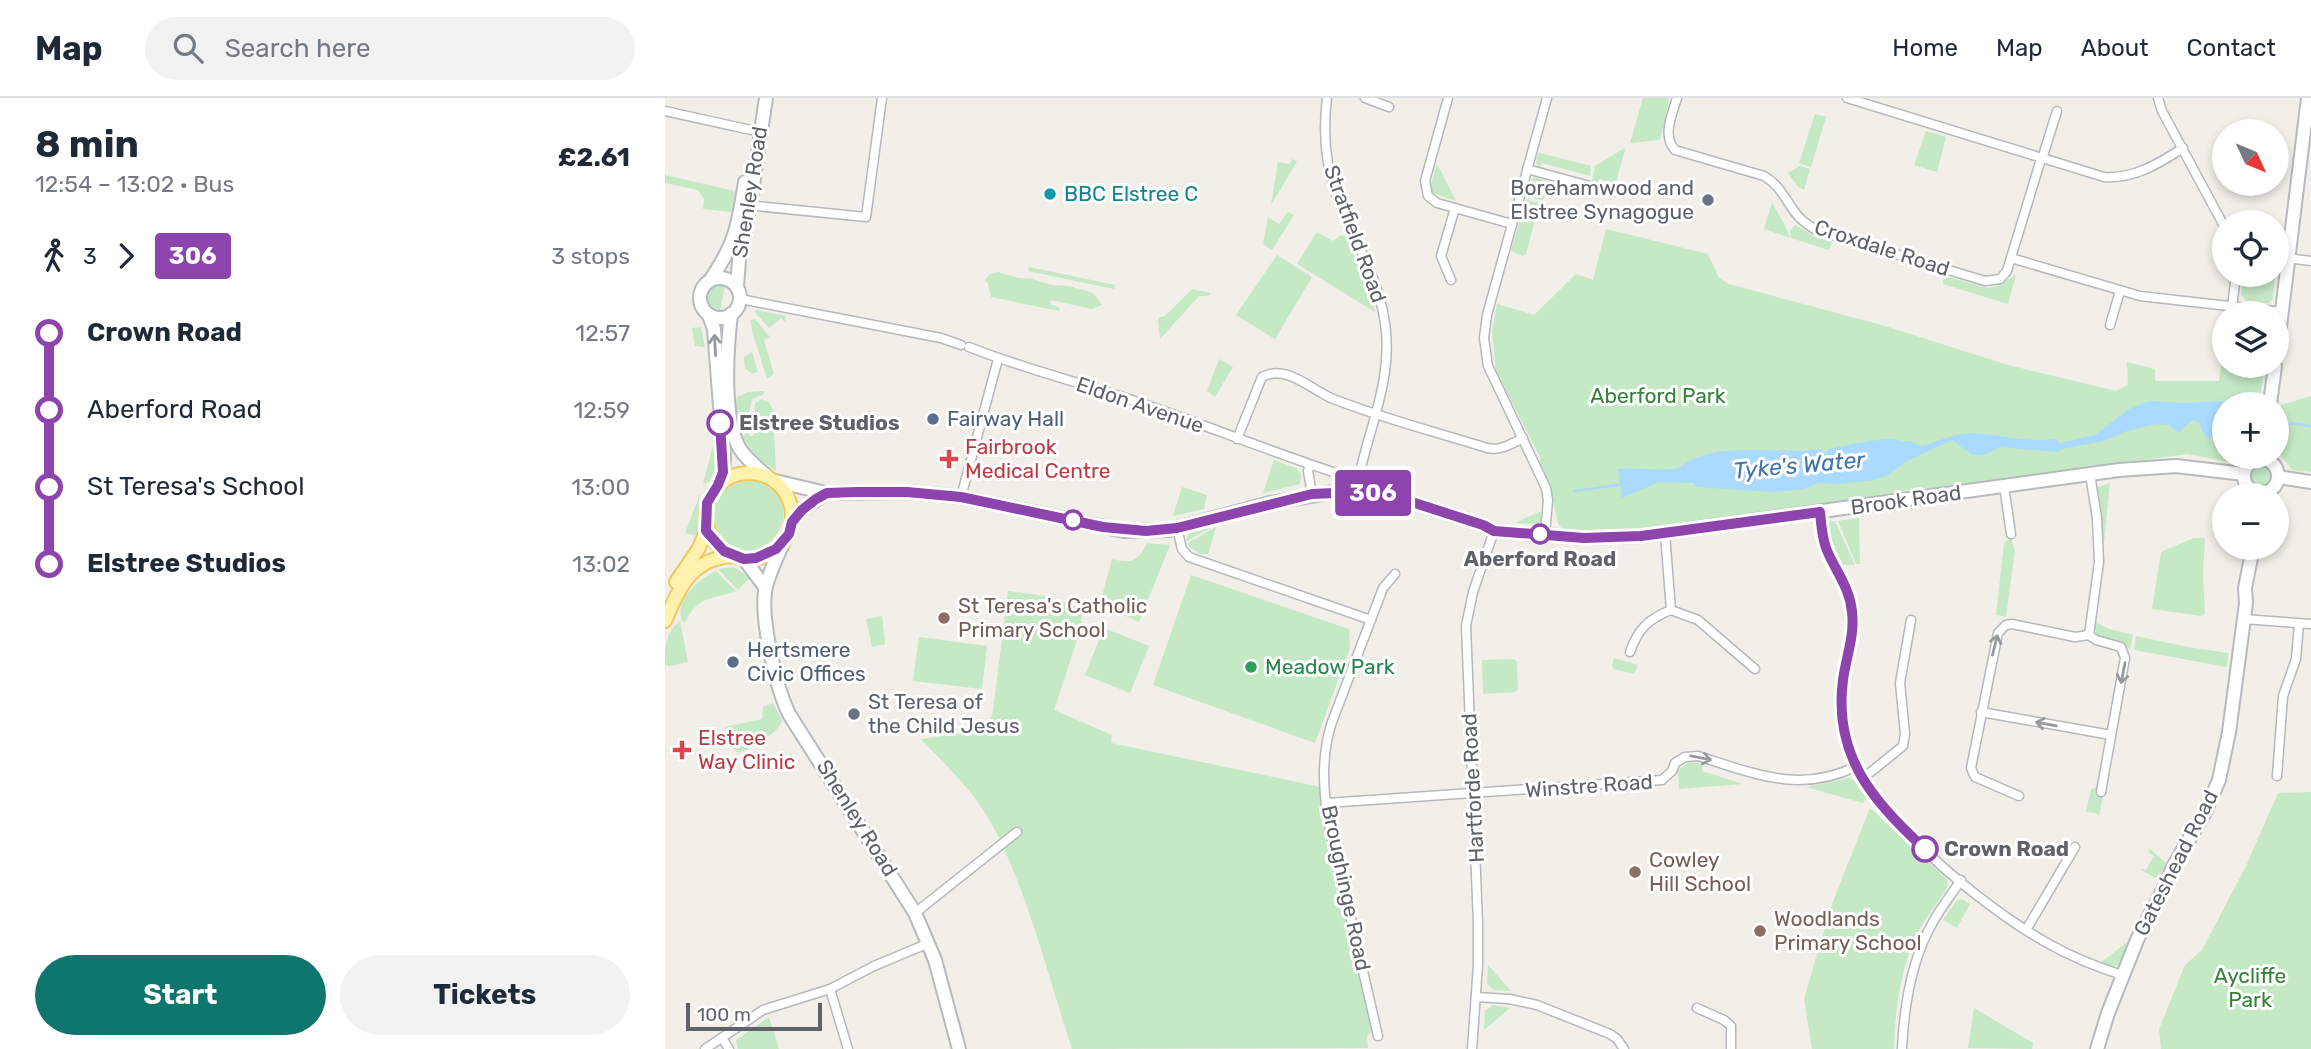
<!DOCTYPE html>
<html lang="en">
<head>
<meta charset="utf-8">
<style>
	:root { --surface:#fff; --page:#f2f2f3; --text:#1f2937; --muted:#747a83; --line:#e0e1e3; --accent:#0f766e }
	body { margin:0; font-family:Rubik,sans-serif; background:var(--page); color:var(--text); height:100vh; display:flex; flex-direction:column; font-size:26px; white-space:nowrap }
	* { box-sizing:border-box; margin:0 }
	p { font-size:23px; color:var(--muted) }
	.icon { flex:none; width:38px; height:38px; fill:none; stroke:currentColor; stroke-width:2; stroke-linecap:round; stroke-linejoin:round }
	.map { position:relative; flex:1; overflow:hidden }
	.drawer { display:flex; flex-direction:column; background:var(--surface); width:665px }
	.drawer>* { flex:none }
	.badge { padding:0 14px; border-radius:5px; font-size:24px; line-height:46px }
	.needle { width:46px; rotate:134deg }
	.controls { position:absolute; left:1547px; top:21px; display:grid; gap:14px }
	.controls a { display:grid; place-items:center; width:77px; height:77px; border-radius:50%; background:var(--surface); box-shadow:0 4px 10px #0003; font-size:35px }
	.scale { position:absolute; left:21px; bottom:18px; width:136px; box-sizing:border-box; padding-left:7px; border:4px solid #5f6368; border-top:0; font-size:19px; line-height:24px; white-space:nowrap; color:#5f6368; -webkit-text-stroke:5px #fff; paint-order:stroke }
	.map>.badge { position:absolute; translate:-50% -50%; box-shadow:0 0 0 4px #fff }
	.legs { display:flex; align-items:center; gap:10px; height:77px; padding:0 35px; font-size:23px }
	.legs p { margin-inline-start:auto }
	.head { display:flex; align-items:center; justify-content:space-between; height:119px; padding:0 35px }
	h1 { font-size:38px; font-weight:700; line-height:52px }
	.primary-button { display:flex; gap:14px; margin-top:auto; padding:14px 35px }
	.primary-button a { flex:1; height:80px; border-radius:42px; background:var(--accent); color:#fff; font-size:28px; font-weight:700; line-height:80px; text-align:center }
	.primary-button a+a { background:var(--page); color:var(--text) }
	ul { padding:0 35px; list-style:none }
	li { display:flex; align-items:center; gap:24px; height:77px; font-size:26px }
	li i { display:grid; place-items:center; width:10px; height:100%; margin:0 9px; background:currentColor }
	li i::after { content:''; width:18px; height:18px; margin:-9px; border:5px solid; border-radius:50%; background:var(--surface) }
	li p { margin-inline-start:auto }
	li:first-child i { background:linear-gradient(#0000 50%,currentColor 0) }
	li:last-child i { background:linear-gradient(currentColor 50%,#0000 0) }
	header { display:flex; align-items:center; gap:42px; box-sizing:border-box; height:98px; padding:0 35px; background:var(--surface); border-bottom:2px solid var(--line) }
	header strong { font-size:33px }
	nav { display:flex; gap:38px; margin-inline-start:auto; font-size:24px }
	.search { width:490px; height:63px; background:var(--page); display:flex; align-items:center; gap:18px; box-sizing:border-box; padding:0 24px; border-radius:38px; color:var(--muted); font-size:26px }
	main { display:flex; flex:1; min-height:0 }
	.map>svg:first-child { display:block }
</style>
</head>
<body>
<header>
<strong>Map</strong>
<div class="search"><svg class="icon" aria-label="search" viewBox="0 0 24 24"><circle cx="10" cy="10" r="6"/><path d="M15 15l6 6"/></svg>Search here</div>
<nav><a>Home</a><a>Map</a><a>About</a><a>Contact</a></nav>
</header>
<main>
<section class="drawer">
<div class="head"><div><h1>8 min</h1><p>12:54 – 13:02 · Bus</p></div><b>£2.61</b></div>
<div class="legs"><svg class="icon" aria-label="walk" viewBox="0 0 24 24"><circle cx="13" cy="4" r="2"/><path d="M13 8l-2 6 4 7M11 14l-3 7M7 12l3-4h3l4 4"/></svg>3<svg class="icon" aria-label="forward" viewBox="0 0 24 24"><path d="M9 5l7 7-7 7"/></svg><b class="badge" style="background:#8e44ad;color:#fff">306</b><p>3 stops</p></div>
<ul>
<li><i style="color:#8e44ad"></i><b>Crown Road</b><p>12:57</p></li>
<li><i style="color:#8e44ad"></i><span>Aberford Road</span><p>12:59</p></li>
<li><i style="color:#8e44ad"></i><span>St Teresa's School</span><p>13:00</p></li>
<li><i style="color:#8e44ad"></i><b>Elstree Studios</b><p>13:02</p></li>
</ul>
<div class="primary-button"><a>Start</a><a>Tickets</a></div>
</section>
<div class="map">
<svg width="1646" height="951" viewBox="0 0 1646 951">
	<rect width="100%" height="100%" fill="#f1efe8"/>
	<!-- green -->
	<g fill="#c5e8c5">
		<polygon points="978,0 1003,0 1004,3 995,42 965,45"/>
		<polygon points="1150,16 1161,19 1146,69 1134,65"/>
		<polygon points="1261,33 1281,39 1272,74 1249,67"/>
		<polygon points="958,51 960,52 949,91 941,87 940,83 935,81 930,87 926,87 930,68"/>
		<polygon points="875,55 926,68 925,78 877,65 875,72 871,65 873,56"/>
		<polygon points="627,61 632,63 606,107 613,64 625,66"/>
		<polygon points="772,66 791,103 768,95 766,86"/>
		<polygon points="1135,68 1145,71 1139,92 1133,89 1123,75"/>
		<polygon points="0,77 70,93 67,114 38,111 39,101 33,92 0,85"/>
		<polygon points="869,79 897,87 897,88 876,102 863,99 866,82"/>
		<polygon points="862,102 874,105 874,107 861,156 858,158 846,153 860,103"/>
		<path d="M1107,105C1112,115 1123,130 1125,140L1099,131Z"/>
		<polygon points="623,114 629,117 607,152 598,146 603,119 614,126"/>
		<polygon points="1131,127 1150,139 1167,144 1164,152 1126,140 1125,132"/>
		<path d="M941,131L1043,156L1054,180L1064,186L1220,228L1343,267L1451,293L1463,287L1462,264L1490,271V283H1554L1559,246V268H1599L1595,306H1559V359H1577L1569,365L1522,356L1277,390C1257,389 1240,392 1221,398L1075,421C1043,420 1028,427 999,432C966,437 932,434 899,434L893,425L885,388L874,364L876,361L831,273L827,234L832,206L869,217L911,176L928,182Z"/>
		<polygon points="652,134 668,143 676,137 680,138 704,191 710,214 632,166"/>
		<polygon points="612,157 647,179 610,241 571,217"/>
		<polygon points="364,169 450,187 449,191 363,173"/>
		<polygon points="333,174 353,180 368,181 386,187 404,188 425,194 429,196 437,207 427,211 386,202 385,206 395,210 394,213 326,199 323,185 320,182 325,176"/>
		<polygon points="1351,177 1343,206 1278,186 1279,178 1324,190 1333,188"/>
		<polygon points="1578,177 1610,177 1608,201 1604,205 1581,203 1576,197"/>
		<polygon points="55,187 60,188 55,212 45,209 42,199 46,190"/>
		<polygon points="527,191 546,195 543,198 534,198 495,241 493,220 500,218"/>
		<polygon points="91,212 121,218 120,224 116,220 104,230 90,214"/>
		<polygon points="90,221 105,239 99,242 109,276 102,281 87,233 86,222"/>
		<polygon points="36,229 40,249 30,248 27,230"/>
		<polygon points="87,254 93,274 87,276 80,271 79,259"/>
		<polygon points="554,261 568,269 550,299 542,293"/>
		<polygon points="100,293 99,296 87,301 83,319 79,322 79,333 73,333 69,308 72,299 83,294"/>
		<polygon points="1646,298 1646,374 1627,372 1612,352 1616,307"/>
		<polygon points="96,301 103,303 109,314 108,327 95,327 94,322 89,320 90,306"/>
		<polygon points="103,330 109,335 111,373 89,357 77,339 81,335 87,338 95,331"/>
		<polygon points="51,346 52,366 44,384 38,386 48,347"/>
		<polygon points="609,362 631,370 636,376 635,386 598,395"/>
		<circle cx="1596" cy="378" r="12"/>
		<path d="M90,382C150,402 102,475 65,448C58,442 52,436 50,427C41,399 66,383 90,382Z"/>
		<polygon points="1445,385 1439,444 1437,445 1431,390"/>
		<polygon points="517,389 542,397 539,411 508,418"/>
		<polygon points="35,396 33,435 29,437 20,435"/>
		<polygon points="602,410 604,413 553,426 520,444 527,431"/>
		<polygon points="874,414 876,414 876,423 873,426 850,425"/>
		<polygon points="1194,420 1195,466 1191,466 1173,423"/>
		<path d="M1170,423L1190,467C1184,467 1176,468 1172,464C1164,456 1160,435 1162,424Z"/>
		<polygon points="551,429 543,456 536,456 524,449 523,445"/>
		<polygon points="1346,440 1350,452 1341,519 1331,517 1339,445"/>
		<polygon points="1529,440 1540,440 1538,475 1540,515 1536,518 1487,511 1496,454"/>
		<path d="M482,445L505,447L474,524L435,506L447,461C466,466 474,463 482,445Z"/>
		<polygon points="69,469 85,480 73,492 53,471"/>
		<path d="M51,473L71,493C46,502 34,497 20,524L17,523C9,502 34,481 51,473Z"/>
		<polygon points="526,477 684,531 685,550 650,645 488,587"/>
		<path d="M343,493L387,499L418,511L415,533L389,612L447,637L446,645L656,689L661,735L708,931L702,939L703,950L407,951C383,878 362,790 325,723C309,694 279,665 256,641L322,632L328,613Z"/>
		<polygon points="217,518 220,546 207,549 201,521"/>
		<path d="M15,523L23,564L5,568L0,567C0,550 0,534 15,523Z"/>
		<polygon points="1430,524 1444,531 1468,537 1465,551 1455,544 1433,539 1429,530"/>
		<polygon points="439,530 484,548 465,595 420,577"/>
		<polygon points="1471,538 1523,549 1563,555 1562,569 1469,552"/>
		<polygon points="254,539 322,548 317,591 248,583"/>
		<polygon points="949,560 973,567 969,576 949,571 947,567"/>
		<polygon points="849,561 852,564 853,592 850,594 818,596 817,562"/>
		<path d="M108,605L117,623C114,634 82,656 71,654L63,643L60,629L97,621L98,609Z"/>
		<polygon points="1024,664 1038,666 1037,673 1078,686 1014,691 1013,672"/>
		<polygon points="1184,680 1189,683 1201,699 1198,705 1141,689"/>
		<polygon points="1431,689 1431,697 1438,698 1434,718 1431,715 1421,714 1426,691"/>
		<polygon points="1646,694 1646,951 1496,951 1494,931 1520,867 1537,852 1581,768 1613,695"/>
		<path d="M1205,710L1283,782L1282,790C1274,802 1265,814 1257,827C1236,863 1230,910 1229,951H1147L1139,901L1167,806Z"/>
		<polygon points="1485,751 1501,765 1493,781 1474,771 1481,772 1489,758 1483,754"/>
		<polygon points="1297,801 1305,806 1292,830 1278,822 1291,803"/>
		<polygon points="1461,845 1464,846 1454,867 1446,869 1435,865"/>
		<polygon points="823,867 846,893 829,892 822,886"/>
		<polygon points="828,907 845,910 819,932 820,913"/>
		<polygon points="1309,910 1368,945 1367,951 1303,950"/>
		<polygon points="104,919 114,951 73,951 71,942"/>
	</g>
	<!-- water -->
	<path fill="#aadaff" d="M1484,303L1520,305L1556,303L1564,306H1559V335L1544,340L1537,333L1534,324L1527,322L1514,335L1504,327L1491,326L1462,333L1439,343L1397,351L1393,354L1335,349L1319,357H1307L1287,342L1242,363L1221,378L1208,382L1174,386L1152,385L1140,391L1107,394L1031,389L1028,385L994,384L957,400L953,371C971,369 990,373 1008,371C1016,371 1020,364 1026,362C1032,359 1041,357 1047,355C1083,348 1120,356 1156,351L1158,354L1163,353V351C1183,347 1203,343 1222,341C1231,340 1237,345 1245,343L1256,348C1274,344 1290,334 1309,335C1336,337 1365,345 1391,341L1394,345L1430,337L1464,311Z"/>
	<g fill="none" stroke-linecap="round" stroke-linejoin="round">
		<!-- stream -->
		<g stroke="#aadaff" stroke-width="2.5">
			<polyline points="1614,324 1646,328"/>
			<polyline points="910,393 959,386"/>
		</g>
		<defs>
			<g id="street">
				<path d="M662,0C658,32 660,65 671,95C687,141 713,176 720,225C729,285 700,337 691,394"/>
				<polyline points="700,0 724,9"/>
				<polyline points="783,0 760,83 763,98 772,105 847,126"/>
				<path d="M1012,0C1007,16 997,38 1010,52L1099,78C1117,88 1120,103 1133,118C1138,124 1145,128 1151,132L1320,183L1335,181L1342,173L1376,61"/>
				<path d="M1182,0L1439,79C1469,81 1493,66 1518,50"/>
				<polyline points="1493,0 1497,13 1559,128"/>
				<polyline points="0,13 95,34"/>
				<polyline points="1377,61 1392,13"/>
				<polyline points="862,71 947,94"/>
				<polyline points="81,107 201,119 217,0"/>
				<polyline points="1346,160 1475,198 1617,214"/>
				<polyline points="1622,160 1646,163"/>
				<polyline points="786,182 776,158 790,110"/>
				<polyline points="75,201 276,240 296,247"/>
				<polyline points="1567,209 1571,177"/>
				<polyline points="1445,227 1455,193"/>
				<path d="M304,249C364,273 427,287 487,309C548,330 607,354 668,374"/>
				<path d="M572,341L597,279C621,266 644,290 666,300C716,320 771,334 822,350C836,353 846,346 858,340"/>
				<polyline points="645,367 643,373 647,396"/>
				<polyline points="1339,388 1346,436"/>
				<polyline points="296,399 333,261"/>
				<path d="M1155,414C1157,427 1157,443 1163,455C1171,471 1182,485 1186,503C1191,524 1184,544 1180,565C1176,590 1174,615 1180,639C1196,711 1320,811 1384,846C1407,859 1432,869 1457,877"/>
				<polyline points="512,430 517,451 524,459 706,522"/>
				<polyline points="880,436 883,402 881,390 823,268 819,240 822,217 882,0"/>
				<polyline points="1000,436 1006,512 1033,522 1090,571"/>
				<polyline points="1578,521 1646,526"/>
				<polyline points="1424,537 1431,542 1456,549 1460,560 1436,694"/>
				<polyline points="1424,537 1434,464 1432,420 1425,376"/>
				<path d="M965,554C973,531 983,521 1006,512"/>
				<polyline points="1316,614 1446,637"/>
				<polyline points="1612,678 1618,598 1631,561 1634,526"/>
				<polyline points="1197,681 1238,648 1240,636 1235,585 1246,522"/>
				<polyline points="1354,698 1310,679 1306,670 1333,535 1341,527 1347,526 1410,539 1424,537"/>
				<path d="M662,705L997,682L1007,673L1010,665L1020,659L1033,658C1088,675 1134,696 1190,669"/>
				<polyline points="250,815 352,734"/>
				<polyline points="1361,832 1410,749"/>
				<polyline points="165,891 183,951"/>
				<polyline points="811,899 844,901 872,907 945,936 952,941 959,951"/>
				<polyline points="1032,910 1059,922 1066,928 1066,951"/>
				<path d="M713,938C703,895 693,851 683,808C669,749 647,683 667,624L718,490L730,476"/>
				<polyline points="57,940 64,951"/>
				<polyline points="40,951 98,912 165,891 209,868 264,845"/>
				<polyline points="807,951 813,867 813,825 801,528 808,494 829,433"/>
				<path d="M1237,951C1239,907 1246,862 1268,824C1276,809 1287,796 1296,782"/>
			</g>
			<g id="secondary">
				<circle cx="55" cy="200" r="20"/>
				<path d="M46,181C71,144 73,127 80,84"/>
				<polyline points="72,188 74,162 85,107 101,0"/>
				<path d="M66,216C62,250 57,322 75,351C82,362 93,370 102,378"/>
				<polyline points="44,217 49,231 59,359 58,374 53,387"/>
				<polyline points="1612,253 1643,0"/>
				<polyline points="1605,306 1610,268"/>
				<circle cx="1596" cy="378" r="17"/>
				<polyline points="1613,379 1646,384"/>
				<polyline points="110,383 161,395 242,394 296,399 459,433 504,432 605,405 668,394 725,397 818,427 829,433 919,440 976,438 1454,372 1511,368 1579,376"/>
				<polyline points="127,424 137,412 161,395"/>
				<path d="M119,443C113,457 105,473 101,488C94,517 111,589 124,616L250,815L270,862L294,951"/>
				<polyline points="79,461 100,489"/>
				<polyline points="1432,951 1443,915 1472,842 1500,788 1508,769 1539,716 1554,682 1564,634 1581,505 1580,490 1588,450"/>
			</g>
			<g id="primary">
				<circle cx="84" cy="418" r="43"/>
				<polyline points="11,484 34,450 41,433"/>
				<path d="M0,523C15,489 26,460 69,458"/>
			</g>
		</defs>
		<!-- street casing -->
		<use href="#street" stroke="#b5b8bc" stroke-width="11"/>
		<!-- secondary casing -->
		<use href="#secondary" stroke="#b6babf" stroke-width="16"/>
		<!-- primary casing -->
		<use href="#primary" stroke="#f2c960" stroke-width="16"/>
		<!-- street -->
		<use href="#street" stroke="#fff" stroke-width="8"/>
		<!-- secondary -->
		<use href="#secondary" stroke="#fff" stroke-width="12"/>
		<!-- primary -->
		<use href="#primary" stroke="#fff2af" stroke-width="12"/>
	</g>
	<!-- one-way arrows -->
	<defs><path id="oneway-shaft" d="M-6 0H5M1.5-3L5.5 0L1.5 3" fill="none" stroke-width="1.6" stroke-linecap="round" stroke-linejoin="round" transform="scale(1.75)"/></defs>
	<g stroke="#979a9d">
		<use href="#oneway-shaft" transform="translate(50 247) rotate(-93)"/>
		<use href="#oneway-shaft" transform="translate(1330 547) rotate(-76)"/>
		<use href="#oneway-shaft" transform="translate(1458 575) rotate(101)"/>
		<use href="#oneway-shaft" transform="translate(1381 626) rotate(-170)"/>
		<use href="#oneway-shaft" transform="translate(1036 660) rotate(11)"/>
	</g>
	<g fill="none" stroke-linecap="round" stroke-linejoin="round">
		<defs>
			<path id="line-1" d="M55,325L58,374L53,387L42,405L41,433L59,453L79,461L91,460L111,451L124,436L127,424L137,412L151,401L162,395L191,394H242L296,399L438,429L481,433L512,430L647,396L691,394L725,397L818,427L829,433L919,440L976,438L1155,414C1156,426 1157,439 1161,450C1170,473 1185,489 1187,514C1190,537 1181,559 1178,582C1168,657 1208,704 1260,751"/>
		</defs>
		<!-- line-1 casing -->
		<use href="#line-1" stroke="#fff" stroke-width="16"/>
		<!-- line-1 -->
		<use href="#line-1" stroke="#8e44ad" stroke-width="10"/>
	</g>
	<!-- markers -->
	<circle fill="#0f9aa8" stroke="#fff" stroke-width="2.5" cx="385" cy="96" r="7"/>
	<g fill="#6b7280" stroke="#fff" stroke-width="2.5">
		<circle cx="1043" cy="102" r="7"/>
		<circle cx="189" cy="616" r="7"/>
	</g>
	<g fill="#5c6f8a" stroke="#fff" stroke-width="2.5">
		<circle cx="268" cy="321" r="7"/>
		<circle cx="68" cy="564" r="7"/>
	</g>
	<g fill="#fff" stroke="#8e44ad" stroke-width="3.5">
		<circle cx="55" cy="325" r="12"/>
		<circle cx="408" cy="422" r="9"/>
		<circle cx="875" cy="436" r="9"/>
		<circle cx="1260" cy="751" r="12"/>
	</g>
	<g fill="#e0444e" stroke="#fff" stroke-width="2.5">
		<path d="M280.5 350.5h7v7h7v7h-7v7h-7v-7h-7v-7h7z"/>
		<path d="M13.5 641.5h7v7h7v7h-7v7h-7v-7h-7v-7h7z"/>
	</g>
	<g fill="#8d6e63" stroke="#fff" stroke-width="2.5">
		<circle cx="279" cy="520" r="7"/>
		<circle cx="970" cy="774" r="7"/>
		<circle cx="1095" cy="833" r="7"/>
	</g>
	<circle fill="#2e9e5b" stroke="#fff" stroke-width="2.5" cx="586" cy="569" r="7"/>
	<g text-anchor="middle" stroke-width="6" stroke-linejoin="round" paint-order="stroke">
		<!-- worship labels -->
		<g font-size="21" fill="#5b616d" stroke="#fff" text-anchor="end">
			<text x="1029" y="97">Borehamwood and<tspan x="1029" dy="24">Elstree Synagogue</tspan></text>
			<text x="203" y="611" text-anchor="start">St Teresa of<tspan x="203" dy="24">the Child Jesus</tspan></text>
		</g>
		<!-- street labels -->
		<g font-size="21" fill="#5f6368" stroke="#fff">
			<text transform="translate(85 94) rotate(-81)" y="7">Shenley Road</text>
			<text transform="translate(690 136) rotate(70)" y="7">Stratfield Road</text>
			<text transform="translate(1217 150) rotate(18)" y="7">Croxdale Road</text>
			<text transform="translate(475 307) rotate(19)" y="7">Eldon Avenue</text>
			<text transform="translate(1241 402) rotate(-8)" y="7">Brook Road</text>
			<text transform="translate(924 688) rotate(-4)" y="7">Winstre Road</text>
			<text transform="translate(808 690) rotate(-93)" y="7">Hartforde Road</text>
			<text transform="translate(192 720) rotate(58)" y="7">Shenley Road</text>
			<text transform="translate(1511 765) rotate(-63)" y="7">Gateshead Road</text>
			<text transform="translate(681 790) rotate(78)" y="7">Broughinge Road</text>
		</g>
		<!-- culture labels -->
		<g font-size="21" fill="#0d838f" stroke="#fff" text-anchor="start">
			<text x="399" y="103">BBC Elstree C</text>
		</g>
		<!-- park labels -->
		<g font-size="21" fill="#348238" stroke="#fff">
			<text x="993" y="305">Aberford Park</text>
			<text x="1585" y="885">Aycliffe<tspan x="1585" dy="24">Park</tspan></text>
		</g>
		<!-- service labels -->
		<g font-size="21" fill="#4e5e75" stroke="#fff" text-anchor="start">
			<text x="282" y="328">Fairway Hall</text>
			<text x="82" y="559">Hertsmere<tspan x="82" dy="24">Civic Offices</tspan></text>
		</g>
		<!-- stop labels -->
		<g font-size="21" font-weight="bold" fill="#5f6368" stroke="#fff" text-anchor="start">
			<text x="74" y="332">Elstree Studios</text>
			<text x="875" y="468" text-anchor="middle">Aberford Road</text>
			<text x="1279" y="758">Crown Road</text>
		</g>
		<!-- health labels -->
		<g font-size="21" fill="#be3a42" stroke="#fff" text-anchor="start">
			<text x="300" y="356">Fairbrook<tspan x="300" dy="24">Medical Centre</tspan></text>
			<text x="33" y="647">Elstree<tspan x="33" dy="24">Way Clinic</tspan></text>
		</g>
		<!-- education labels -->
		<g font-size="21" fill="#785e54" stroke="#fff" text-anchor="start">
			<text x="293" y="515">St Teresa's Catholic<tspan x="293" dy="24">Primary School</tspan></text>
			<text x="984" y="769">Cowley<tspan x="984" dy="24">Hill School</tspan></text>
			<text x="1109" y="828">Woodlands<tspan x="1109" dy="24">Primary School</tspan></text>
		</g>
		<!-- leisure labels -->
		<g font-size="21" fill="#27864d" stroke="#fff" text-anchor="start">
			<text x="600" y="576">Meadow Park</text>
		</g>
		<!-- water labels -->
		<g font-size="23" font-style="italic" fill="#4174aa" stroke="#fff">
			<text transform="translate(1134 367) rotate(-5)" y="8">Tyke's Water</text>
		</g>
	</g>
</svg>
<div class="controls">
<a><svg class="needle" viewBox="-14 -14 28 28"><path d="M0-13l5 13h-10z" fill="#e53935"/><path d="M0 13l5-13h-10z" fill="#747a83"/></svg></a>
<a><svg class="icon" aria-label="locate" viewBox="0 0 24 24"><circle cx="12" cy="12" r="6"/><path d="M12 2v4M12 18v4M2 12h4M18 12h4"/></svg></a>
<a><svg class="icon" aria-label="layers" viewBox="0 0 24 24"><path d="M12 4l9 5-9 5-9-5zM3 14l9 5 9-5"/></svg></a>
<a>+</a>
<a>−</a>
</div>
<div class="scale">100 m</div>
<b class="badge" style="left:708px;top:395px;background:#8e44ad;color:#fff">306</b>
</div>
</main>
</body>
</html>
